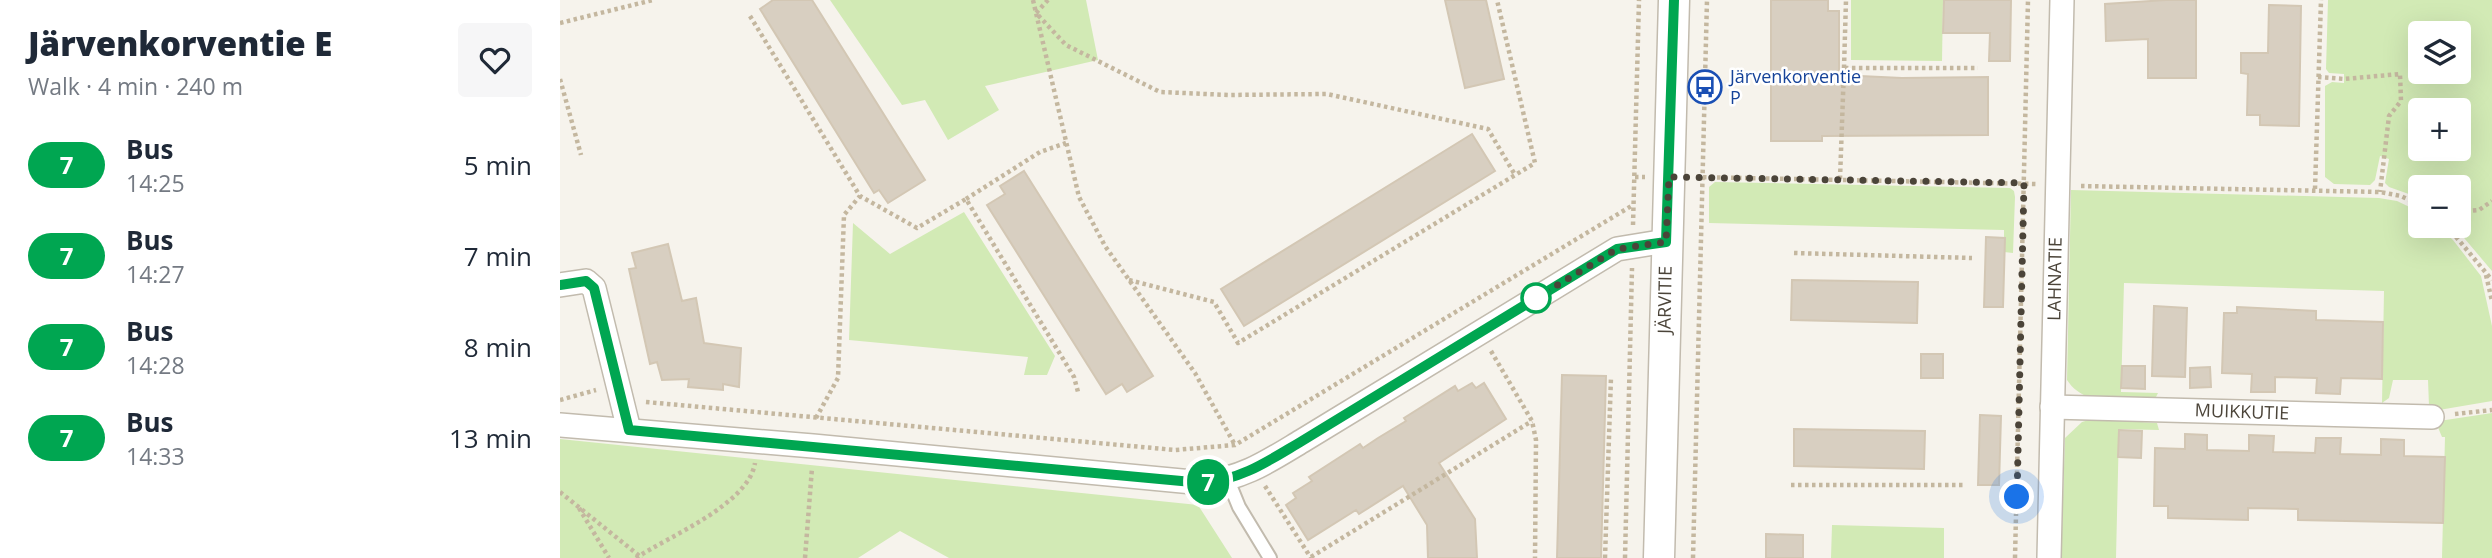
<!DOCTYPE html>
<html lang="en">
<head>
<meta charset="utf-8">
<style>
	:root { --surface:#fff; --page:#f6f6f7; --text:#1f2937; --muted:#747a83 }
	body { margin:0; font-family:"Open Sans",sans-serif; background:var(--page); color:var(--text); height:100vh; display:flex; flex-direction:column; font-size:26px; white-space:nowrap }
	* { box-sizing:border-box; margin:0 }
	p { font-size:23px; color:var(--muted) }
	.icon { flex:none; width:38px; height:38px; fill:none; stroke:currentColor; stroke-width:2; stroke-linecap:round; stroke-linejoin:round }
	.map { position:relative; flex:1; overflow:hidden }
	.panel { display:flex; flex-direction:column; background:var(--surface); width:560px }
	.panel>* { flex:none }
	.badge { padding:0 14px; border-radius:23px; font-size:24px; line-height:46px }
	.tools { position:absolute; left:1848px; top:21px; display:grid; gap:14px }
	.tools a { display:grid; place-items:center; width:63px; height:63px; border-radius:7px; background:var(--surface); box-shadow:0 7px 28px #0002; font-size:35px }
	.you { position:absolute; width:35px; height:35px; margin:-18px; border:5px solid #fff; border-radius:50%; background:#1a73e8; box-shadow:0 0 0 10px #1a73e833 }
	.map>.badge { position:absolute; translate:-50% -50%; box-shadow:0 0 0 4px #fff }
	.round { display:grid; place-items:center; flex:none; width:74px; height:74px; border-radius:7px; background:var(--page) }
	.head { display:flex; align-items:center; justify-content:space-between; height:119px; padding:0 28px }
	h1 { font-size:33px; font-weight:800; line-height:52px }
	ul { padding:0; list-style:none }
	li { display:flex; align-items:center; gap:21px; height:91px; padding:0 28px }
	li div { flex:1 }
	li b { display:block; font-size:26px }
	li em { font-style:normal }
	li .badge { min-width:77px; font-weight:700; text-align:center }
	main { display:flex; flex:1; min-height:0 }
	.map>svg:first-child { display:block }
</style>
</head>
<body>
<main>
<section class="panel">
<div class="head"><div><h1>Järvenkorventie E</h1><p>Walk · 4 min · 240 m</p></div><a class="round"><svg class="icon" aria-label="heart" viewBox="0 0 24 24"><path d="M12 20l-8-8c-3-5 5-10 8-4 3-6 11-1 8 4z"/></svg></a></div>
<ul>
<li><span class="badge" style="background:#00a651;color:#fff">7</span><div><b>Bus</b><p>14:25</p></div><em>5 min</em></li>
<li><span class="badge" style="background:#00a651;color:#fff">7</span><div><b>Bus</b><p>14:27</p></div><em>7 min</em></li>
<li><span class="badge" style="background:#00a651;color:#fff">7</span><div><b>Bus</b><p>14:28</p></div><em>8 min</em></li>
<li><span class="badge" style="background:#00a651;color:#fff">7</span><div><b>Bus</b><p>14:33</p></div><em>13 min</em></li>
</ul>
</section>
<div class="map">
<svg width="1932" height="558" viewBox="0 0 1932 558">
	<rect width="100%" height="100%" fill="#f6f3ec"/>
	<!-- green -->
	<g fill="#d2eab5" fill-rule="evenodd">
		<polygon points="270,0 526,0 538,60 425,86 439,110 388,140 365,100 342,105"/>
		<polygon points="1291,0 1383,0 1382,61 1291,60"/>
		<path d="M1768,0H1932V271L1894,226H1899V187H1860V198L1829,187L1825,183L1829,159L1820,156L1815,180L1810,185L1774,184L1765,177V86L1772,82L1784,83V74L1769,73L1766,69ZM1860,33H1899V72H1860ZM1860,110H1899V149H1860Z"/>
		<polygon points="1155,182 1450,188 1454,191 1455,197 1453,253 1444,252 1444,230 1149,223 1149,187"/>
		<path d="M1511,190L1819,198L1837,201L1860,212V226H1878L1893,240L1921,276L1932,326V401L1873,411L1869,406L1868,380H1833L1829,398L1822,403L1824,291L1564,283L1561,392L1598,393L1595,399C1565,400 1526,409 1507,380Z"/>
		<polygon points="404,212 495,356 487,375 464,375 468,357 289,340 293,223 330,254"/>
		<polygon points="1932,413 1932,558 1882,558 1885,437 1882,437 1877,425 1879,421"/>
		<polygon points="1532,419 1597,423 1599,430 1559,429 1556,558 1501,558 1505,438 1522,422"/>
		<polygon points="0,439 638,505 672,558 389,558 340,531 298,558 0,558"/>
		<polygon points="1272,525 1384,528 1384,558 1271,558"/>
	</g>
	<!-- building -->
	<g fill="#d8cfc1" stroke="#d3c7b4" stroke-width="2">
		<polygon points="213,0 252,0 365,180 328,203 319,190 314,193 200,9"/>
		<polygon points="885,0 926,0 944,79 905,88"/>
		<polygon points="1211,0 1268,0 1268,11 1279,11 1279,75 1342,78 1428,77 1428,135 1262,136 1262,141 1211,141"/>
		<polygon points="1384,0 1451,0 1450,61 1429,61 1430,33 1383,33"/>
		<polygon points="1606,0 1636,0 1636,78 1588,78 1588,39 1546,41 1545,4"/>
		<polygon points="1709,5 1741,6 1739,126 1700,125 1700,115 1687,115 1688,74 1681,73 1681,53 1708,53"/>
		<polygon points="912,134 935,171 684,326 661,289"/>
		<polygon points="464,171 593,376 567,392 562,384 546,394 427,205 445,194 440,186"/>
		<polygon points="1426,237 1445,238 1443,307 1424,307"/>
		<polygon points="108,244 122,301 136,298 144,343 181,348 179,387 163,384 163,390 128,387 129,379 102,380 97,362 90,364 69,269 76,268 72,253"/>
		<polygon points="1232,280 1358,282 1357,323 1231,320"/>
		<polygon points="1594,306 1627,308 1625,377 1592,376"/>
		<polygon points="1677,307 1756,311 1756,320 1823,322 1822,379 1781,378 1780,394 1756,393 1757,378 1715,377 1715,392 1691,392 1692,374 1662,373 1664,313 1677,313"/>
		<rect x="1361" y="354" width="22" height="24"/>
		<polygon points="1562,366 1585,366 1585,389 1561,388"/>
		<polygon points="1650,367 1651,387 1630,388 1630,368"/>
		<polygon points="1002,375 1046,376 1041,558 997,558"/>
		<polygon points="912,383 916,388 924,383 946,419 879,463 915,519 917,558 868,558 867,525 843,486 799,514 796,510 748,540 726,505 736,498 733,493 752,481 749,477 800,444 803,448 818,438 846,421 844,418 895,386 898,391"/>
		<polygon points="1420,415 1441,416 1439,485 1418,485"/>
		<polygon points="1234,429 1365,431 1364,469 1234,466"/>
		<polygon points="1559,430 1582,431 1581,458 1558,457"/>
		<polygon points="1625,434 1647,435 1647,450 1689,451 1689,435 1714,436 1713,452 1755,453 1756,438 1781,438 1780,454 1821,455 1821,439 1844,440 1844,456 1885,457 1883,523 1738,520 1738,509 1688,508 1688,520 1608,518 1608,506 1594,506 1595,448 1625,449"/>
		<polygon points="1206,534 1243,535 1243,558 1206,558"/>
	</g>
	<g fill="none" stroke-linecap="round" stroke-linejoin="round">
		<defs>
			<polyline id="service" points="668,480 679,507 710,558"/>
			<g id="minor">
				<polyline points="0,285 26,281 34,288 69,430"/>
				<polyline points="1492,407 1872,417"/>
				<path d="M0,425L253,446L643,483C684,478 707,462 742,441L1057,249L1106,241"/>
				<polyline points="1489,558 1502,0"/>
			</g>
			<polyline id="tertiary" points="1099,558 1114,0"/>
		</defs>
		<!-- service casing -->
		<use href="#service" stroke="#c2bbae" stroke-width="16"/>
		<!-- minor casing -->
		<use href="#minor" stroke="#c2bbae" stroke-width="26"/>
		<!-- tertiary casing -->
		<use href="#tertiary" stroke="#c2bbae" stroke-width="33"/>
		<!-- path -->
		<g stroke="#c4b79f" stroke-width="4.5" stroke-dasharray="3.5 3.5" stroke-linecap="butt">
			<polyline points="473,0 519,197 545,246 635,373 675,445"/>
			<polyline points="488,0 476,13 506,45 600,92 669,95 767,94 928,129 955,175"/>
			<polyline points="190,16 300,196 357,228 406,199 514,377 518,392"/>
			<polyline points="0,23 93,0"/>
			<polyline points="1284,68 1286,0"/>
			<polyline points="1758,77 1784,79 1840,74 1841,101 1829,116 1820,192"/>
			<polyline points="0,79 21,155"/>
			<polyline points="1075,177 1085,177"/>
			<polyline points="1136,177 1477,184"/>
			<polyline points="1280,179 1284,68 1418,68"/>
			<polyline points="1521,186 1820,192 1841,196 1860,205"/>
			<polyline points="1755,189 1761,0"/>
			<polyline points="406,199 480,152 506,143"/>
			<polyline points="1899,212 1919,210 1932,201"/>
			<polyline points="1073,225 1079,0"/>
			<polyline points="1887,226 1932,280"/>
			<polyline points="1234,253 1412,258"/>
			<polyline points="1926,275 1932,301"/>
			<polyline points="569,280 654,302 678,343 975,163 937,0"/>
			<polyline points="931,351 972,421 976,440 975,558"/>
			<polyline points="0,400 36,390"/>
			<polyline points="86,402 615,450 675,445 1073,205"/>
			<polyline points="1895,414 1932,410"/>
			<polyline points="256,418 278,378 284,215 300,196"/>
			<polyline points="1231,485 1405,485"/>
			<polyline points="705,486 751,558"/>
			<polyline points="0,492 82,558"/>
			<polyline points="19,508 49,558"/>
			<polyline points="751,557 972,421"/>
			<path d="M76,558C109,536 188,505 195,463"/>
			<polyline points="245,558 252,468"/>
			<polyline points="1045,558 1051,377"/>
			<polyline points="1065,558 1072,268"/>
			<polyline points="1133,558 1147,0"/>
			<polyline points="1455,558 1468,0"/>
		</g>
		<!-- service -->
		<use href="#service" stroke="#fff" stroke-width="12"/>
		<!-- minor -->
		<use href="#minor" stroke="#fff" stroke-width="23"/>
		<!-- tertiary -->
		<use href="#tertiary" stroke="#fff" stroke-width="30"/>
	</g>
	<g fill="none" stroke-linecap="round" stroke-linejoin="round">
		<defs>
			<path id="line" d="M0,285L26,281L34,288L69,430L643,483C683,479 708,461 742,441L1057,249L1106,242L1114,0"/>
		</defs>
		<!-- line casing -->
		<use href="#line" stroke="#fff" stroke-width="16"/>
		<!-- line -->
		<use href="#line" stroke="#00a651" stroke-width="10"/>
		<!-- walk -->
		<polyline stroke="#4b4439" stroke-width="7" stroke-dasharray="0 12.6" points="976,298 1057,249 1106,242 1109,177 1464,183 1457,497"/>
	</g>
	<!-- icons -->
	<defs>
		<symbol id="bus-ring" viewBox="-11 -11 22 22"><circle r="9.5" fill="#fff" stroke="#1a4fb4" stroke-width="1.5"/><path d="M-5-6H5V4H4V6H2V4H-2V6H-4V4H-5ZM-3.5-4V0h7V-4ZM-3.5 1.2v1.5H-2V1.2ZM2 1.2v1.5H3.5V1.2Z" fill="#1a4fb4"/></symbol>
	</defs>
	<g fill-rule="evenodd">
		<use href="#bus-ring" x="1126" y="68" width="38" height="38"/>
	</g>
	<!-- markers -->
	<circle fill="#fff" stroke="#00a651" stroke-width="3.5" cx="976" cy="298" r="14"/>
	<g text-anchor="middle" stroke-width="5" stroke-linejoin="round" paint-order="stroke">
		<!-- transit labels -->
		<g font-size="18" fill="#164399" stroke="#fff" text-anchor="start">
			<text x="1170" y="83">Järvenkorventie<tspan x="1170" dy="21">P</tspan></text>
		</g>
		<!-- street labels -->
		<g font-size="18" fill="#4b4439" stroke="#fff">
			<text transform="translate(1495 279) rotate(-89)" y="6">LAHNATIE</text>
			<text transform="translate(1105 300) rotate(-89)" y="6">JÄRVITIE</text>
			<text transform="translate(1682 412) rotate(2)" y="6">MUIKKUTIE</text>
		</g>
	</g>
</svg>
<div class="tools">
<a><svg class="icon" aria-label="layers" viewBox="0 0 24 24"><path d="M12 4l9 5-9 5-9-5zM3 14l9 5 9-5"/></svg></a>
<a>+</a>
<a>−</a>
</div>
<div class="you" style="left:1457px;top:497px"></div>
<b class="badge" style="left:648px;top:482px;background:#00a651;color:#fff">7</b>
</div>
</main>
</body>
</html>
